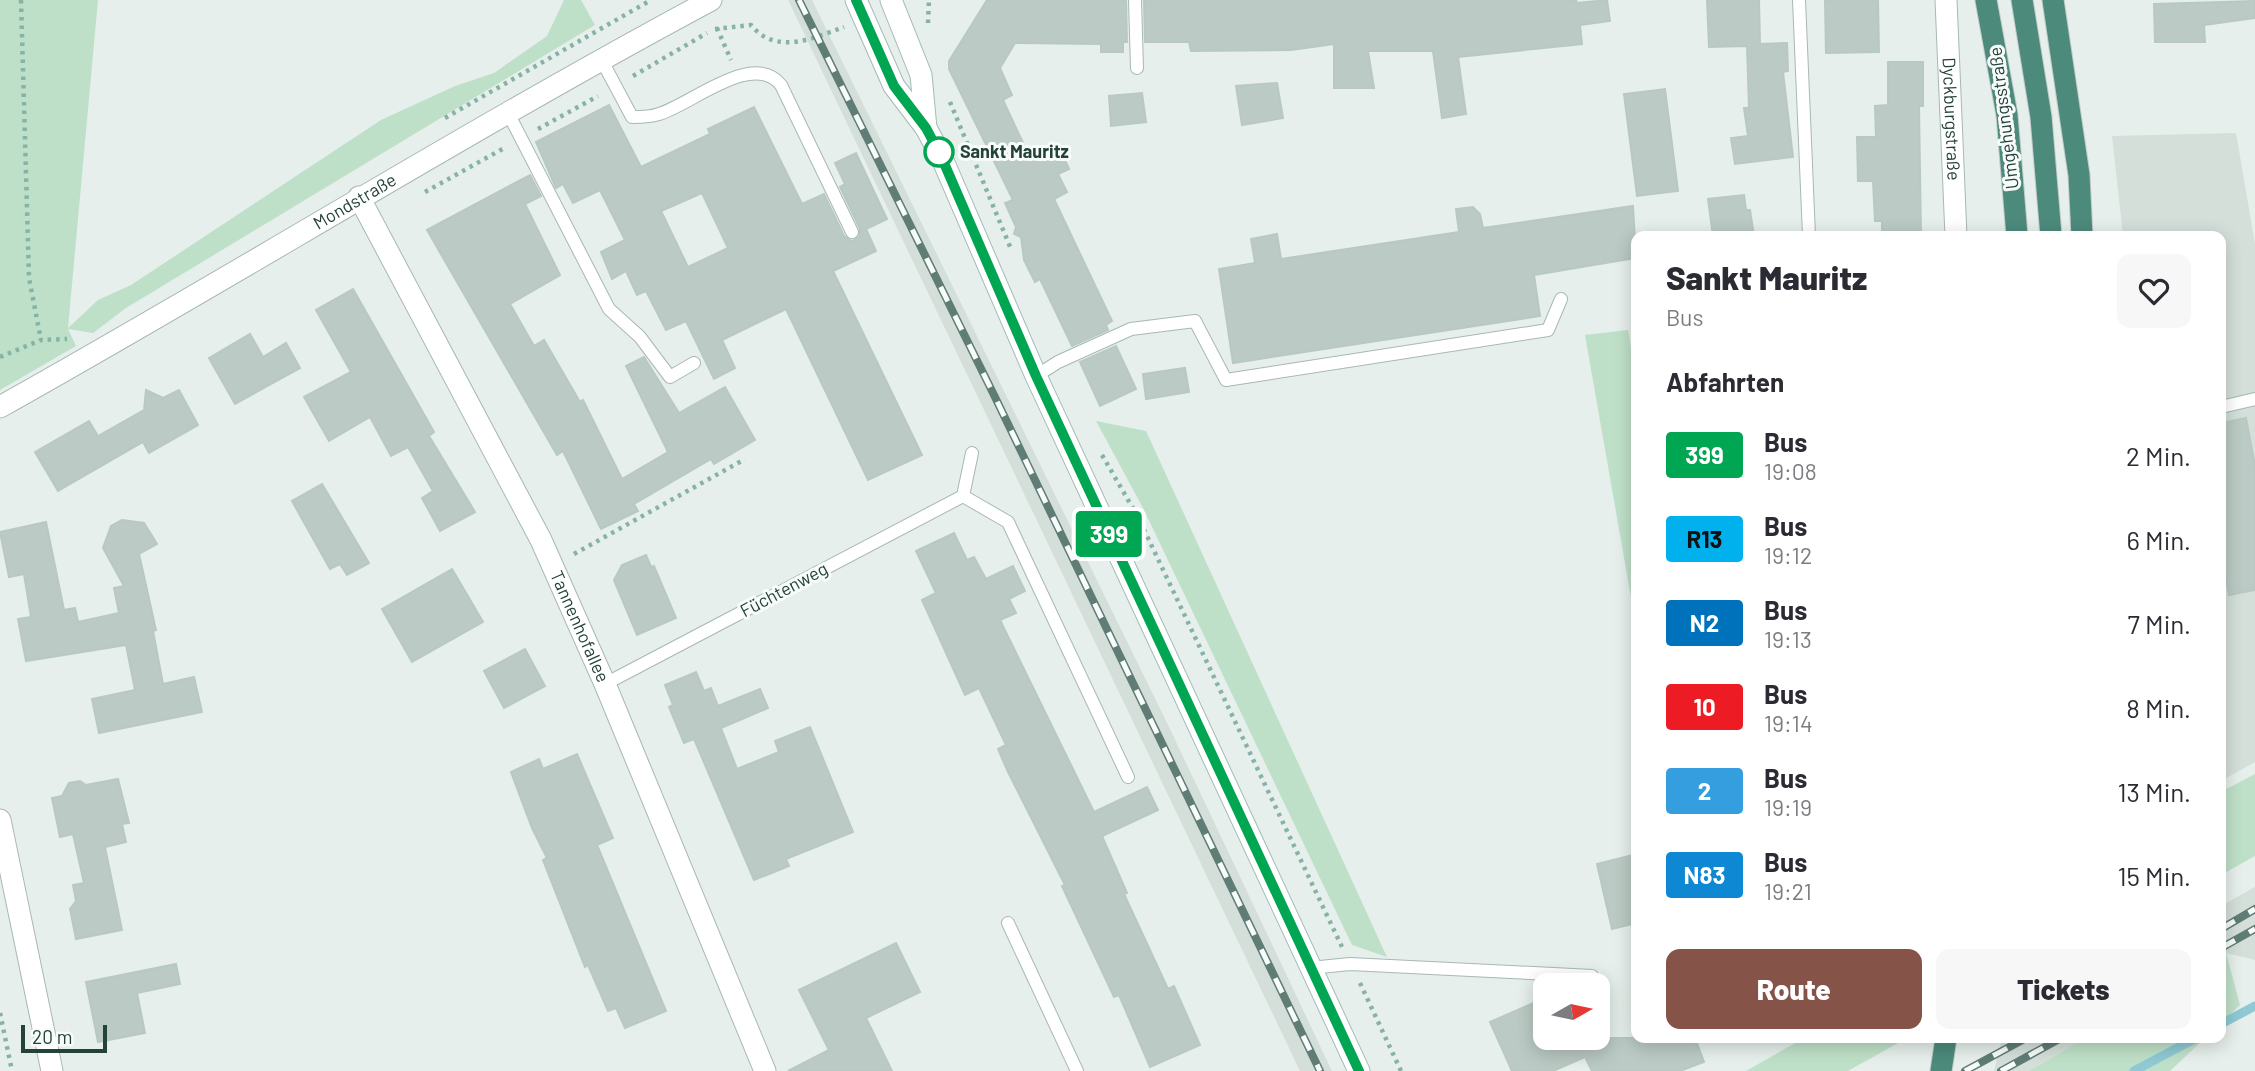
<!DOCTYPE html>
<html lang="de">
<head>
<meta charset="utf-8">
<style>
	:root { --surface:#fff; --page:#f7f7f7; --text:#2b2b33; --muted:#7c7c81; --accent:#855347 }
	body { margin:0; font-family:Barlow,sans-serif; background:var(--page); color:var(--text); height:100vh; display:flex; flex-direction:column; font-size:26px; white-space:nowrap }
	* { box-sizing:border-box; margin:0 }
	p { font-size:23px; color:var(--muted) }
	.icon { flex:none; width:38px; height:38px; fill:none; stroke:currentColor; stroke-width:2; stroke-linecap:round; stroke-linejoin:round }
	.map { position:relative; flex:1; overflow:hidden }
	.panel { position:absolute; left:1631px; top:231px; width:595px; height:812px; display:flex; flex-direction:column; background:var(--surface); border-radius:14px; box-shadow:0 4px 18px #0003 }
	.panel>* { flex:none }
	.badge { padding:0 14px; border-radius:5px; font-size:24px; line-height:46px }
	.needle { width:46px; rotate:81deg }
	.controls { position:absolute; left:1533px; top:973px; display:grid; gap:14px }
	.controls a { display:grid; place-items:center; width:77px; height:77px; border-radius:14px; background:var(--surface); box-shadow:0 4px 18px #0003; font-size:35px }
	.scale { position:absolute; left:21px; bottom:18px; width:86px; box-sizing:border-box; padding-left:7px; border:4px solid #24423a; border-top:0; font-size:19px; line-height:24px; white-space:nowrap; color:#24423a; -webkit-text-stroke:5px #f7fbf9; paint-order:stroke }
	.map>.badge { position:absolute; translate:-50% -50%; box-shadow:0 0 0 4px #fff }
	h2 { padding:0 35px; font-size:26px; line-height:63px }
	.round { display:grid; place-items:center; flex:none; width:74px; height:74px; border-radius:14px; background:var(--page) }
	.head { display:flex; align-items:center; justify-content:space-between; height:119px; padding:0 35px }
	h1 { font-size:33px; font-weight:800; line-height:52px }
	.button { display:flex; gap:14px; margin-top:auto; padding:14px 35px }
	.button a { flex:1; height:80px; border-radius:14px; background:var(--accent); color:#fff; font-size:28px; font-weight:800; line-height:80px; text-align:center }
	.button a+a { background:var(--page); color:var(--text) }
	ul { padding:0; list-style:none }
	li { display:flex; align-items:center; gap:21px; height:84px; padding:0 35px }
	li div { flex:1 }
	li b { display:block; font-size:26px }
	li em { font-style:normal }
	li .badge { min-width:77px; font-weight:700; text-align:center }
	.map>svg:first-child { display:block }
</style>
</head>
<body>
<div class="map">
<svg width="2255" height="1071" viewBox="0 0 2255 1071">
	<rect width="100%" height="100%" fill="#e6efeb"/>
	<!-- built -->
	<g fill="#d4dfda">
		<polygon points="788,0 812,0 1170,729 1332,1071 1300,1071"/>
		<polygon points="2236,133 2255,244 2255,762 2221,781 2221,236 2123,236 2112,136"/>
		<polygon points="2255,887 2255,960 2226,953 2221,956 2221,906"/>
		<polygon points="2002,1038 2085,1038 2029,1071 1994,1071"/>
	</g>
	<!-- green -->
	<g fill="#bfe0c8">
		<polygon points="0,0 98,0 68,328 98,300 131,285 381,120 455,86 494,73 547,36 564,0 581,0 595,25 126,308 93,333 68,329 76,346 0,390"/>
		<polygon points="1628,330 1636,378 1636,626 1585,335"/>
		<polygon points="1096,421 1146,431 1387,957 1352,945 1143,508"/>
		<polygon points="2255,774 2255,856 2221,875 2221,792"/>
		<polygon points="2226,953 2240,1005 2221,1023 2221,956"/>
		<polygon points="1804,1038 1907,1038 1848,1071 1746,1071"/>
		<polygon points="2085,1038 2205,1038 2170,1071 2029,1071"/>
	</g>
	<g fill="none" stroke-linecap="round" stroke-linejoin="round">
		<!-- stream -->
		<g stroke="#8ec9d4" stroke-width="9">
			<polyline points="2221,1024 2255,1006"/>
			<polyline points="2134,1071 2196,1038"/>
		</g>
	</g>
	<!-- building -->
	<g fill="#bbcac4" stroke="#b8c9c2" stroke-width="2" fill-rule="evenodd">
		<polygon points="987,0 1126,0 1127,42 1123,42 1123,52 1101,52 1101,44 1015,43 1000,68 1012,95 1003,100 1031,160 1059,147 1069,169 1058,174 1067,192 1054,199 1112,321 1106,325 1108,330 1072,346 1040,279 1035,282 1024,260 1021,237 1014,234 1016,227 1005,203 1013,200 949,69 949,61"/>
		<polygon points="1144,0 1576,0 1577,3 1607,0 1610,21 1580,25 1582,44 1458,57 1466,114 1442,118 1433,51 1368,51 1374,88 1334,88 1334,44 1291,50 1191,51 1189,42 1145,42"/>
		<polygon points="1707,0 1759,0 1760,44 1787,43 1788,71 1783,72 1793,157 1735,164 1731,138 1748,136 1744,108 1749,108 1747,46 1709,47"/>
		<polygon points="1825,0 1878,0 1879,52 1826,53"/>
		<polygon points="2255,1 2255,18 2204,25 2205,42 2155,42 2154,4"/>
		<polygon points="1888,62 1923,62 1923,106 1919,106 1921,236 1882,236 1882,221 1875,221 1873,181 1858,181 1857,137 1876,137 1875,106 1888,105"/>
		<polygon points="1277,83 1283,118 1242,125 1236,86"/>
		<polygon points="1665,89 1678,191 1637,196 1624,94"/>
		<polygon points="1142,93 1146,122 1111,126 1109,96"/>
		<path d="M609,105L641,167L710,134L708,129L754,107L802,204L824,194L844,236L852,241L859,237L860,229L840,187L845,184L835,163L856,153L887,219L866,229L876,251L833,271L922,455L868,480L786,309L722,340L735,368L714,379L686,321L666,330L646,291L637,295L626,271L612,279L601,252L625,240L600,190L573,203L563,184L556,188L536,142ZM702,193L728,248L688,267L661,211Z"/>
		<polygon points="530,175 541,196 525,204 560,275 510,304 534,346 544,340 580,402 583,400 622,479 668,452 626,366 644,357 679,413 725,387 755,440 714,464 711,459 634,504 638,511 601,529 563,451 557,455 427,230"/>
		<polygon points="1744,195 1746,210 1750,210 1754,236 1713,236 1708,199"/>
		<polygon points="1633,206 1636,258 1534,275 1540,316 1233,363 1219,269 1255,263 1251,239 1277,234 1281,259 1459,232 1456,209 1473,207 1480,214 1483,228"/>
		<polygon points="353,289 434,432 429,436 475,512 440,531 422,498 433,491 408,447 391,456 370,417 329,441 304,397 351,372 316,310"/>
		<polygon points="250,334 263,357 286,343 300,368 235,404 209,358"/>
		<polygon points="1116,346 1136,389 1100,406 1080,362"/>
		<polygon points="1185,368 1189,392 1146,399 1143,374"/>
		<polygon points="146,390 163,398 179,390 198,425 149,453 143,442 58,491 35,452 89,421 98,436 144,410"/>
		<polygon points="2246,418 2255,466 2255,590 2229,595 2221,553 2221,423"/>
		<polygon points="322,484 369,563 347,575 340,564 330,569 292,501"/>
		<polygon points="122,520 144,523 157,544 139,554 156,630 153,631 163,684 194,677 202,712 99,733 92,699 135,690 126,645 26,661 18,619 31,617 24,574 9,577 0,532 46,522 64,610 75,608 78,622 119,613 114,588 124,586 103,548 111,526"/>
		<polygon points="954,533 967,560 974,557 986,579 1013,566 1025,591 1009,599 1016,613 1000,620 1094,812 1147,787 1158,810 1102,836 1127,893 1124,894 1168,989 1174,986 1200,1045 1150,1067 1119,995 1114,997 1062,886 1065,885 1008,772 998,749 1006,745 979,688 965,695 922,600 936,593 916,551"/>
		<polygon points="646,555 651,567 654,566 676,618 637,635 614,580 622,565"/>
		<polygon points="452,569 483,622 412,662 382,609"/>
		<polygon points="525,649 545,686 504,708 484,671"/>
		<polygon points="696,672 704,691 711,688 718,706 760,689 768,708 721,728 737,769 779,752 775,741 810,727 853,832 786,859 789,866 754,880 694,739 684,743 669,707 673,705 665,685"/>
		<polygon points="577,754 613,838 597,845 666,1011 625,1028 616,1008 608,1011 588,965 585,967 543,860 547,858 532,828 511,772 539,759 543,769"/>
		<polygon points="118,779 129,823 122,824 126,842 105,847 122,930 76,939 70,909 76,901 73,885 84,883 73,834 60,837 52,798 62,796 69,783 80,781 86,785"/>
		<polygon points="1633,855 1636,870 1636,923 1612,929 1597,864"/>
		<polygon points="896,943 920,992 866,1018 892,1071 788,1071 829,1050 799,990"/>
		<polygon points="176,964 180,984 137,993 145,1033 98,1042 86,982"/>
		<polygon points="1545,998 1545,1038 1695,1038 1704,1062 1680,1071 1592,1071 1585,1057 1553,1071 1512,1071 1490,1022"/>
	</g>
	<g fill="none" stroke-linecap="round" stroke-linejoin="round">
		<defs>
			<g id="service">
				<polyline points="1135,0 1137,68"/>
				<polyline points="1799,0 1809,236"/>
				<path d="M601,59L632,117C641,117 651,117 659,114C692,104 753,50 781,85L852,232"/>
				<polyline points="508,113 609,309 640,337 670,377 694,363"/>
				<polyline points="1036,376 1058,362 1131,329 1195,321 1226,380 1548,330 1561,299"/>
				<polyline points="2221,407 2255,399"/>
				<polyline points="972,453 963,496 1008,522 1128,777"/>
				<polyline points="605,684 963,496"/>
				<polyline points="1008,923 1077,1071"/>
				<polyline points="1310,968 1350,964 1592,976"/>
			</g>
			<g id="minor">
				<path id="s1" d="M1946,0L1956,236"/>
				<path id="s2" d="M359,197L541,540L605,684L765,1071"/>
				<polyline points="0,820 52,1071"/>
			</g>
			<g id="tertiary">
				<path id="s3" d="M0,407C238,274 470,129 711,0"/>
			</g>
			<g id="secondary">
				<polyline points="856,0 894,86 926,128 941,156 1036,376 1359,1071"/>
				<polyline points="891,0 921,75 926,128"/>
			</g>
			<g id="trunk">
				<polyline points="1986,0 2007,115 2017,236"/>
				<polyline points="2022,0 2041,117 2051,236"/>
				<polyline points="2053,0 2079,175 2082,236"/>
				<polyline points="1941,1071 1946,1038"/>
			</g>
		</defs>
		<!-- service casing -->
		<use href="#service" stroke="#a8b8b2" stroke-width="14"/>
		<!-- minor casing -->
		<use href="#minor" stroke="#a8b8b2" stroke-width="23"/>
		<!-- tertiary casing -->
		<use href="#tertiary" stroke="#a8b8b2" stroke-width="23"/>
		<!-- secondary casing -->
		<use href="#secondary" stroke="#a4bbb3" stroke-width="23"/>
		<!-- trunk casing -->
		<use href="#trunk" stroke="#c2cac8" stroke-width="23"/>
		<!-- path -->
		<g stroke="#86b3a5" stroke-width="4.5" stroke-dasharray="3.5 5" stroke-linecap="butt">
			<polyline points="21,0 29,278 41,340"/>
			<polyline points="928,23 929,0"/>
			<polyline points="717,28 731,60"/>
			<path d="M715,29L751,25C776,56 814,38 844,27"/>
			<polyline points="633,76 707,33"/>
			<polyline points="950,102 1011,249"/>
			<polyline points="445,118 651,0"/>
			<polyline points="538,129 598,96"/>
			<polyline points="425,192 506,147"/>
			<polyline points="0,357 41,340 67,339"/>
			<polyline points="1102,455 1138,517 1342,947"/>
			<polyline points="574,554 745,459"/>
			<polyline points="1360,983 1401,1071"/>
			<polyline points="0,1013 12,1071"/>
		</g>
		<!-- service -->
		<use href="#service" stroke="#fff" stroke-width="12"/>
		<!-- minor -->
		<use href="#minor" stroke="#fff" stroke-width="21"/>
		<!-- tertiary -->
		<use href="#tertiary" stroke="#fff" stroke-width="21"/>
		<!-- secondary -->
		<use href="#secondary" stroke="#fff" stroke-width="21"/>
		<!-- trunk -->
		<use href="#trunk" stroke="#4c8a7c" stroke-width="21"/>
		<defs>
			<g id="rail">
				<polyline points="799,0 994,395 1320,1071"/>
				<polyline points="2221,929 2255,909"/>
				<polyline points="2221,948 2255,929"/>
				<polyline points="1965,1071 2026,1038"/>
				<polyline points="2001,1071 2061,1038"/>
			</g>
		</defs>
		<!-- rail casing -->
		<use href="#rail" stroke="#5f7d75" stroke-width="8"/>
		<!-- rail -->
		<use href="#rail" stroke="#f7fbf9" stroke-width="5" stroke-dasharray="16" stroke-linecap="butt"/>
	</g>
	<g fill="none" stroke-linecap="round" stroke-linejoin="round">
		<defs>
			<polyline id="line" points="856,0 894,86 926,128 941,156 1036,376 1359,1071"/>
		</defs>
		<!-- line casing -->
		<use href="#line" stroke="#fff" stroke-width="16"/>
		<!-- line -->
		<use href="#line" stroke="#00a651" stroke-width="10"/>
	</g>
	<!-- markers -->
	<circle fill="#fff" stroke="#00a651" stroke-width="3.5" cx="939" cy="152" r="14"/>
	<g text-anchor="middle" stroke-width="6" stroke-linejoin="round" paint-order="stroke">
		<!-- street labels -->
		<g font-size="18" fill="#24423a" stroke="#f7fbf9">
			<text dy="6" stroke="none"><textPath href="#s1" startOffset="119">Dyckburgstraße</textPath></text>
			<text transform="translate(2004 118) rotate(-97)" y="6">Umgehungsstraße</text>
			<text dy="6" stroke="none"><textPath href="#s3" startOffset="410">Mondstraße</textPath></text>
			<text transform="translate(784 590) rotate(-28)" y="6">Füchtenweg</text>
			<text dy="6" stroke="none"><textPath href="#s2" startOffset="483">Tannenhofallee</textPath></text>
		</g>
		<!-- stop labels -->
		<g font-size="18" font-weight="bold" fill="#24423a" stroke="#f7fbf9" text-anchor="start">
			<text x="960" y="158">Sankt Mauritz</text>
		</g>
	</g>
</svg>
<div class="controls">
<a><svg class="needle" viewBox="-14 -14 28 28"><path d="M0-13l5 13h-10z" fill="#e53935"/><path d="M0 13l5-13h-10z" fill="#7c7c81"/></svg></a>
</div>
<div class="scale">20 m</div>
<b class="badge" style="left:1109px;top:534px;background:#00a651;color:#fff">399</b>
<section class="panel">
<div class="head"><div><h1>Sankt Mauritz</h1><p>Bus</p></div><a class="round"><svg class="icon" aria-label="heart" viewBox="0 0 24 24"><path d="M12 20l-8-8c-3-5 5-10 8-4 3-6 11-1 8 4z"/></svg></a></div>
<h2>Abfahrten</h2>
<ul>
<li><span class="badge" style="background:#00a651;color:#fff">399</span><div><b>Bus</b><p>19:08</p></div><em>2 Min.</em></li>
<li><span class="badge" style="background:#00b1ee;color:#111">R13</span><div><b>Bus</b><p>19:12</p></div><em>6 Min.</em></li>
<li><span class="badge" style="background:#0072bc;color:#fff">N2</span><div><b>Bus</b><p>19:13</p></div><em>7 Min.</em></li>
<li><span class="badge" style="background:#ed1c24;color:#fff">10</span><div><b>Bus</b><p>19:14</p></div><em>8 Min.</em></li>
<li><span class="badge" style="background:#359ede;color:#fff">2</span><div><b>Bus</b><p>19:19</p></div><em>13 Min.</em></li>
<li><span class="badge" style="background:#0e88d3;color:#fff">N83</span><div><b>Bus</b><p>19:21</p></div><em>15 Min.</em></li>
</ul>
<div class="button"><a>Route</a><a>Tickets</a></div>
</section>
</div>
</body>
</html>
